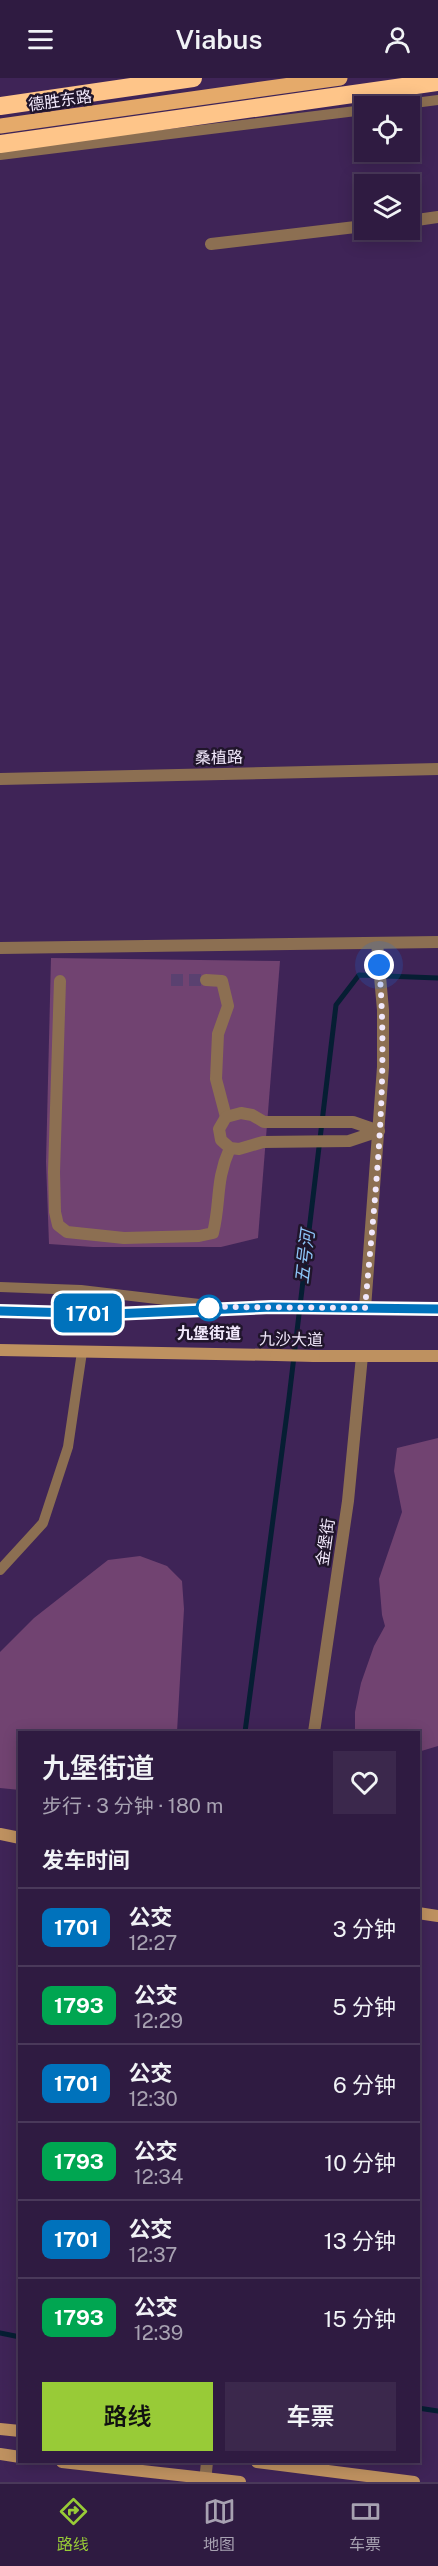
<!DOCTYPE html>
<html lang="zh">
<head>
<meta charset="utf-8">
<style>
	:root { --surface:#2f1b41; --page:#3b284c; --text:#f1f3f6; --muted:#a7a1b1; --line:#4a395a; --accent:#98cb37 }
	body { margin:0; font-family:"Public Sans","Noto Sans SC",sans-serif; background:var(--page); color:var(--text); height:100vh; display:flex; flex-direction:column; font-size:22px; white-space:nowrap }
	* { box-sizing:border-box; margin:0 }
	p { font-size:20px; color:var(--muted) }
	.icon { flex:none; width:33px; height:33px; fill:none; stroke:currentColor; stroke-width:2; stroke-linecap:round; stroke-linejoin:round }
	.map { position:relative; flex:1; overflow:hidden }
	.sheet { position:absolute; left:18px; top:1653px; width:402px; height:732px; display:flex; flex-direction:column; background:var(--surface); border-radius:0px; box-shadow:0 3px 15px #0003,0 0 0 2px var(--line) }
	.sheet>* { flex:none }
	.badge { padding:0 12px; border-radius:9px; font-size:21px; line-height:39px }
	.fabs { position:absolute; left:354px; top:18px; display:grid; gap:12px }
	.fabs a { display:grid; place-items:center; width:66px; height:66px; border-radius:0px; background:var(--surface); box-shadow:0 3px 15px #0003,0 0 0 2px var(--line); font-size:30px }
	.you { position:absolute; width:30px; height:30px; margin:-15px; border:4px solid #fff; border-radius:50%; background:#1a73e8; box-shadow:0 0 0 9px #1a73e833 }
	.map>.badge { position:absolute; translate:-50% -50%; box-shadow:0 0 0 3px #fff }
	h2 { padding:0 24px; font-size:22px; line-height:54px }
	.round { display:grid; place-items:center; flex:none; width:63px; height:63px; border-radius:0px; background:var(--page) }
	.headline { display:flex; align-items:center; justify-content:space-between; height:102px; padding:0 24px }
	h1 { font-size:28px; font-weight:600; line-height:45px }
	.action { display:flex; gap:12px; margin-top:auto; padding:12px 24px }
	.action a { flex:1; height:69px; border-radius:0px; background:var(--accent); color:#111; font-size:24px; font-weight:600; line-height:69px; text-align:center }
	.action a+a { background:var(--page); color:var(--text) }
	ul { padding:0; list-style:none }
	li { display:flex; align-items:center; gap:18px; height:78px; padding:0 24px; border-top:2px solid var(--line) }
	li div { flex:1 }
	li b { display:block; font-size:22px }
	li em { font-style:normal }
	li .badge { min-width:66px; font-weight:700; text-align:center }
	header { display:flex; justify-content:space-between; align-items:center; height:78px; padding:0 24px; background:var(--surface); font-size:27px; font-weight:600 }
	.tab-bar { display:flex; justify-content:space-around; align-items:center; height:84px; border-top:2px solid var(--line); background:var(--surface); font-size:16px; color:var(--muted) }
	.tab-bar a { display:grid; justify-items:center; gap:3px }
	.tab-bar .current { color:var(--accent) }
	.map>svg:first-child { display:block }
</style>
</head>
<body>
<header><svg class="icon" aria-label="menu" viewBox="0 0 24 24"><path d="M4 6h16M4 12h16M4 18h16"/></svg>Viabus<svg class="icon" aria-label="person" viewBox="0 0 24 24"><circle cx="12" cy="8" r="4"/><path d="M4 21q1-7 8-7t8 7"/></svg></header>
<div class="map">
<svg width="438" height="2404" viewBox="0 0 438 2404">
	<rect width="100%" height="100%" fill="#3f2457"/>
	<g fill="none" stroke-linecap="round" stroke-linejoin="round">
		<!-- stream -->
		<g stroke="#061e33" stroke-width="5">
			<polyline points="245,1654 289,1320 336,927 359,897 438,900"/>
			<polyline points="0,2255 20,2259"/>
			<polyline points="418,2330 438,2333"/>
		</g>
	</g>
	<!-- building -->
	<g fill="#714371">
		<polygon points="51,880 280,883 258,1160 221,1169 93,1169 49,1166 46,1084"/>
		<polygon points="438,1360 438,1668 418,1674 418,1654 355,1654 355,1634 361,1605 374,1568 385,1548 382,1537 379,1501 402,1434 394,1393 397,1370"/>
		<polygon points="140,1478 167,1488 182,1503 184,1531 177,1654 20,1654 20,1712 0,1710 0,1574 34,1540 108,1482"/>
	</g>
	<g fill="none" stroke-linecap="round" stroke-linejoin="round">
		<!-- street-tunnel -->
		<polyline stroke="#5a4170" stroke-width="12" stroke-dasharray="12 6" stroke-linecap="butt" points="171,902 206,902"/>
		<!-- lane -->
		<g stroke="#8c6f52" stroke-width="10">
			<polyline points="391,28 438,22"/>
			<polyline points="0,77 364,32"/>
			<polyline points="0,1209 81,1212 216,1228"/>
			<polyline points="0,1492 43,1445 68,1369 82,1274"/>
		</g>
		<!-- street -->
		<g stroke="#8c6f52" stroke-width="12">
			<polyline points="410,143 438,139"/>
			<polyline points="211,166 364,148"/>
			<polyline points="0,701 438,691"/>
			<polyline points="0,870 438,864"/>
			<polyline points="206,902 222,903 228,928 218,956 216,1001 226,1039"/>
			<path d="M60,903L54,1094L55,1134L58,1147L67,1154L124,1160L199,1158L213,1155C221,1123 215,1103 230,1070"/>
			<polygon points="241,1035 252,1037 264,1044 353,1044 379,1053 349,1063 263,1064 239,1071 230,1070 221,1062 219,1051 226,1039"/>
			<polyline points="365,1230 383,989 383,932 377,865"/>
			<polyline points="314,1654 348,1423 362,1278"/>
			<polyline points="205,2404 207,2384"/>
		</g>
		<!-- secondary -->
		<g stroke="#be9160" stroke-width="12">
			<polyline points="324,1229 438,1231"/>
			<polyline points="0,1233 113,1236 272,1229"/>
			<polyline points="0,1272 276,1277"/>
			<polyline points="314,1278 438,1278"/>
			<polyline points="0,1756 20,1760"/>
			<polyline points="418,1835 438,1838"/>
			<polyline points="0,2351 20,2353"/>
			<polyline points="0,2376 20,2379"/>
			<polyline points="62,2384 240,2404"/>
			<polyline points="257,2384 414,2404"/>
		</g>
		<!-- primary -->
		<polyline stroke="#e5aa6a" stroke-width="15" points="0,48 340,0"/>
		<!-- highway -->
		<g stroke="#fec589" stroke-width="18">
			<polyline points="0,28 193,0"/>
			<polyline points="0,66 438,4"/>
		</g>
		<!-- secondary-bridge -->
		<g stroke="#be9160" stroke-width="12">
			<polyline points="272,1229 324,1229"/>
			<polyline points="276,1277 314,1278"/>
		</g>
	</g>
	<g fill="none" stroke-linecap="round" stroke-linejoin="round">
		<defs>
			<polyline id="line" points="0,1233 113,1236 272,1229 438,1231"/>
		</defs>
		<!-- line casing -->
		<use href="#line" stroke="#fff" stroke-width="14"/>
		<!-- line -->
		<use href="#line" stroke="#0072bc" stroke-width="9"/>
		<!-- walk -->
		<path stroke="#f1e8fb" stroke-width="6" stroke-dasharray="0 10.8" d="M209,1230L207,1227L228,1229L365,1230C375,1117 389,1001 379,887"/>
	</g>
	<!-- markers -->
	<circle fill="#fff" stroke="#0072bc" stroke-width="3" cx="209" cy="1230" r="12"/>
	<g text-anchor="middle" stroke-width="5" stroke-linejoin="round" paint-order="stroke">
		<!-- street labels -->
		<g font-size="16" fill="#f1e8fb" stroke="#20152b">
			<text transform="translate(60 22) rotate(-8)" y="6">德胜东路</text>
			<text transform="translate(219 679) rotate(-1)" y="6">桑植路</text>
			<text transform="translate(291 1261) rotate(1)" y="6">九沙大道</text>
			<text transform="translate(325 1464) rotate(-82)" y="6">金堡街</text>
		</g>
		<!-- stop labels -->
		<g font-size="16" font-weight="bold" fill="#f1e8fb" stroke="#20152b">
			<text x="209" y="1261">九堡街道</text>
		</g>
		<!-- water labels -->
		<g font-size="18" font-style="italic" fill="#8dc4f7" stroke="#20152b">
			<text transform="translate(305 1179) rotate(-83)" y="6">五号河</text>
		</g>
	</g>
</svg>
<div class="fabs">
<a><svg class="icon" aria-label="locate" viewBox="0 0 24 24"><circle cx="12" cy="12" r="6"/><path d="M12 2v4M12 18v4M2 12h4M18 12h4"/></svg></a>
<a><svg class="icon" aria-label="layers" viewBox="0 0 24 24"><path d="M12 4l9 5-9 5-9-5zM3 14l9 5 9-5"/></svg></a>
</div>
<div class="you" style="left:379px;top:887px"></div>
<b class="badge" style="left:88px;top:1235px;background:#0072bc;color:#fff">1701</b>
<section class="sheet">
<div class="headline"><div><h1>九堡街道</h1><p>步行 · 3 分钟 · 180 m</p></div><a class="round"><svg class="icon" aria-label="heart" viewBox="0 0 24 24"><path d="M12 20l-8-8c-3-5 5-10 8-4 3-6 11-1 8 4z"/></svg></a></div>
<h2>发车时间</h2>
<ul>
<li><span class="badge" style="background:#0072bc;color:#fff">1701</span><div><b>公交</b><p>12:27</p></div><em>3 分钟</em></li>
<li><span class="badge" style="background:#00a651;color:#fff">1793</span><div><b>公交</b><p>12:29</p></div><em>5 分钟</em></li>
<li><span class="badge" style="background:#0072bc;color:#fff">1701</span><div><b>公交</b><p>12:30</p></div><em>6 分钟</em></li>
<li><span class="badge" style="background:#00a651;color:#fff">1793</span><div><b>公交</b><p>12:34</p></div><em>10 分钟</em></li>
<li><span class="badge" style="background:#0072bc;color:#fff">1701</span><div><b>公交</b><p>12:37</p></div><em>13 分钟</em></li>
<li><span class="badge" style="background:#00a651;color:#fff">1793</span><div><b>公交</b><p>12:39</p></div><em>15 分钟</em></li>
</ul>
<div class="action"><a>路线</a><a>车票</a></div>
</section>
</div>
<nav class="tab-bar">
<a class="current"><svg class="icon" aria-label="directions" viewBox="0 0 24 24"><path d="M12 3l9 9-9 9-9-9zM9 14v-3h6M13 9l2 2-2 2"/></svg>路线</a>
<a><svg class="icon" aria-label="map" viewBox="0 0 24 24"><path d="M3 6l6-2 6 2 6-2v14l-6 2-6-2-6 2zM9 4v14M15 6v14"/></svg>地图</a>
<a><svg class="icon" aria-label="tickets" viewBox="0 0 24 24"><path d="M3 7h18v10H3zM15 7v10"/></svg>车票</a>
</nav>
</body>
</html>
